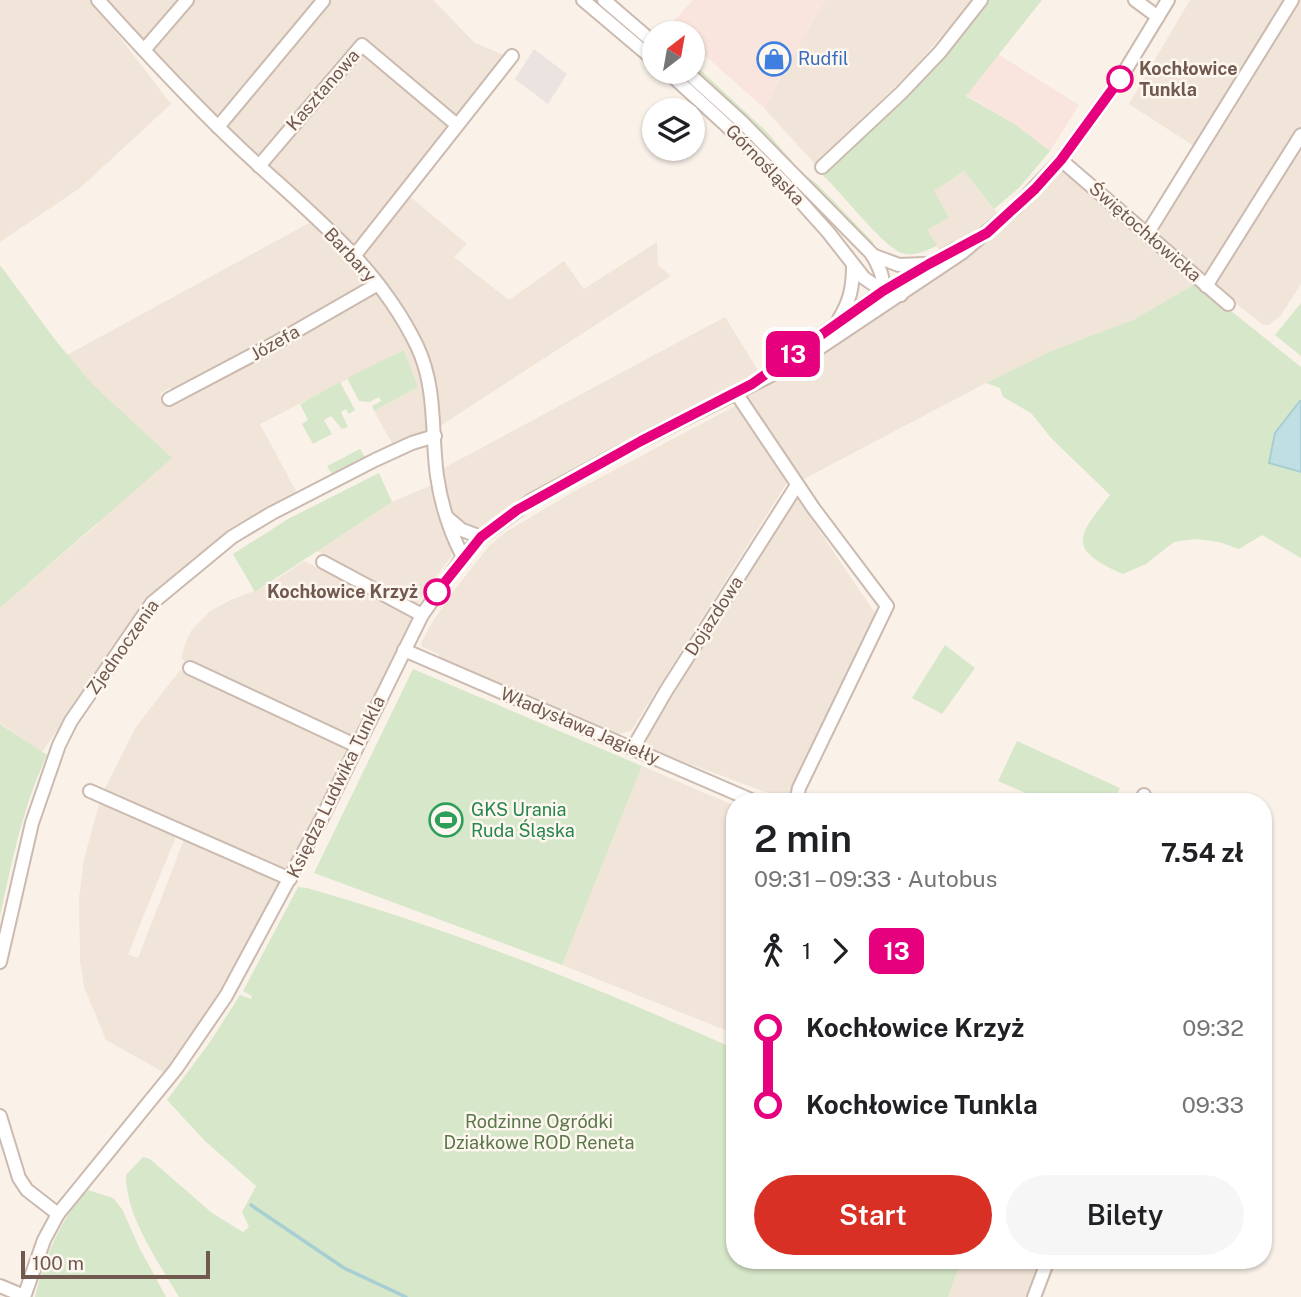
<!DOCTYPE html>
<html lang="pl">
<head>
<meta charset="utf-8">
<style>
	:root { --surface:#fff; --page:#f6f6f6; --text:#202124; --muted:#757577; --accent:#d93025 }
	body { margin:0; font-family:"Public Sans",sans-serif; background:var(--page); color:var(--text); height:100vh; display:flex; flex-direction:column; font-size:26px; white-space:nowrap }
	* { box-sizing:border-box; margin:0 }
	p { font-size:23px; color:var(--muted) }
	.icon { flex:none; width:38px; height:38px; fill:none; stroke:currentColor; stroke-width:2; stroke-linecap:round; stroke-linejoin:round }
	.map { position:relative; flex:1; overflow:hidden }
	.sheet { position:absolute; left:726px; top:793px; width:546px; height:476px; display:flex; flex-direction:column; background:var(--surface); border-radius:28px; box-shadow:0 2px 5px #0004 }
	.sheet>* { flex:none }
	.badge { padding:0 14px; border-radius:10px; font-size:24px; line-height:46px }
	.needle { width:46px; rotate:31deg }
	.controls { position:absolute; left:642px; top:21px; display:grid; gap:14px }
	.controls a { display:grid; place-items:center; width:63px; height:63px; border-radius:50%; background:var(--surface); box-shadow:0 2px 5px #0004; font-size:35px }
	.scale { position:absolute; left:21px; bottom:18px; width:189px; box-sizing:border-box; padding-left:7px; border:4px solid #72594f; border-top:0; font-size:19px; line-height:24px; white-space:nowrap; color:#72594f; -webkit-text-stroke:5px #fdf7ef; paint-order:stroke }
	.map>.badge { position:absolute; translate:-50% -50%; box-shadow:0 0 0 4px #fff }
	.legs { display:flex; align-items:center; gap:10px; height:77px; padding:0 28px; font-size:23px }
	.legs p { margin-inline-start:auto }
	.headline { display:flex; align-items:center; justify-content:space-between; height:119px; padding:0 28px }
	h1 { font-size:38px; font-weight:600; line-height:52px }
	.button { display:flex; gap:14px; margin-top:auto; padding:14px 28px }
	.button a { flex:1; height:80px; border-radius:42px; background:var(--accent); color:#fff; font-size:28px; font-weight:600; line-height:80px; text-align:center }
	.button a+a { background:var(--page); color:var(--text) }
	ul { padding:0 28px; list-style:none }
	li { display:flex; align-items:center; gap:24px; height:77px; font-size:26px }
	li i { display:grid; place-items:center; width:10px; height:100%; margin:0 9px; background:currentColor }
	li i::after { content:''; width:18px; height:18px; margin:-9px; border:5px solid; border-radius:50%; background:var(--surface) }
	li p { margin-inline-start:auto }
	li:first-child i { background:linear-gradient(#0000 50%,currentColor 0) }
	li:last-child i { background:linear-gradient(currentColor 50%,#0000 0) }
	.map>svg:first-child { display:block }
</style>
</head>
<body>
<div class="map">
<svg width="1301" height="1297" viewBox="0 0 1301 1297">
	<rect width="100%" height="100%" fill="#faf2e9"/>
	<!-- residential -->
	<g fill="#f1e4d8">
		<polygon points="0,0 91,0 171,104 80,188 0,242"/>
		<polygon points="107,0 317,0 217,120"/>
		<polygon points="327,0 433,0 475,43 504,55 457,117 363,38 260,159 225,127 329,3"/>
		<polygon points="825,0 973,0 910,72 815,164 764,108"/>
		<polygon points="1190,0 1301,0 1301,284 1281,315 1269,325 1263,325 1204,278 1154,233 1203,152 1129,104"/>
		<polygon points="360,52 450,125 354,247 266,165"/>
		<polygon points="1065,170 1196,283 1135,319 1051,351 986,383 800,481 742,396 827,349 970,254 998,234 1055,176"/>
		<polygon points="964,171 998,214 972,236 941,253 926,230 949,216 933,191"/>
		<polygon points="408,195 467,244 454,257 509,300 564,261 584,289 657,242 658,265 671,276 440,426 433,377 384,283 362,254"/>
		<polygon points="311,222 366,275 369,280 368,286 176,390 169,388 160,394 168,407 377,291 395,317 415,356 425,392 429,426 427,430 393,445 374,411 418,387 404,350 260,424 297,493 227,534 155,590 42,752 0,723 0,608 99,523 94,386 67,355"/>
		<polygon points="725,317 759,372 570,472 509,508 479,529 468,528 455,517 449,507 442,469"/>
		<polygon points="737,405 788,481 631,731 618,734 438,659 439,654 422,647 421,643 433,621 456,588 489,546 506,532 573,492"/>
		<polygon points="432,485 452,550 451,557 424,592 418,606 317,551 392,502"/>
		<polygon points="795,495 877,616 787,800 650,749 646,740"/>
		<polygon points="304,561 413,616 353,739 181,659 185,644 191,631 210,611 233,599 267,586"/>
		<polygon points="180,670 349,747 287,872 103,792 136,727"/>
		<polygon points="642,766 735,806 735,1034 562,965"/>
		<polygon points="100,801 177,834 128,954 138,958 185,837 282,881 221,992 199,1028 165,1073 106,1040 84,987 80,960 79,898 84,859"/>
		<polygon points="961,1260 1057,1260 1043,1297 948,1297"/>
	</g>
	<!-- commercial -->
	<g fill="#f9e5de">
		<polygon points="693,0 825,0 764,108 693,45 693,33 679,33 670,25"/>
		<polygon points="998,54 1079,105 1050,151 1016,125 966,95"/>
	</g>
	<!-- industrial -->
	<polygon fill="#eae3df" points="534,49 567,74 548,104 515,79"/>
	<!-- green -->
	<g fill="#d7e7c9">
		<path d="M985,0H1042L966,96L1016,125L1050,151L1019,188L994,209L964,171L934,191L949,217L927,230L937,246C927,250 916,256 905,254C885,251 839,188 819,172V169Z"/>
		<polygon points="693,63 767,132 801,172 816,183 873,242 873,246 767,137 693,67"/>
		<polygon points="0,265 56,341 94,386 172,458 0,608"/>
		<path d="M1196,283L1301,367V558L1262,535L1239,549L1219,542L1195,539L1174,542L1146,564L1123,574C1066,549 1077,537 1110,495L1052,439L1031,413L1003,397L1000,388L986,383L1051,351L1135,319Z"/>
		<polygon points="1301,303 1301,356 1275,335"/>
		<polygon points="404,350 418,387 374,411 372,406 381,401 379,397 370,402 359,401 347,378"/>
		<polygon points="340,382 355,410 349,414 346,409 341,412 348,427 342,429 331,416 324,420 332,434 313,444 302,424 308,420 300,404"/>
		<polygon points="360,449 365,457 332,474 327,466"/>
		<polygon points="379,473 392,502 255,592 233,554 288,519"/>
		<polygon points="945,645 975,668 942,714 912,698"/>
		<polygon points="413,669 642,766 562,965 314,873"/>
		<path d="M0,724L47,755C23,806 12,861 0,916Z"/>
		<polygon points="1017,741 1120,788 1114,801 1044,801 998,781"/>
		<path d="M298,887L307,888C454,930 595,987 735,1049V1260H961L948,1297H179C159,1263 125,1215 126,1175L143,1157L150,1159L212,1213L243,1232L249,1227L242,1212L256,1186L205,1141L167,1100L210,1042L240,995L251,999L252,996L243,991Z"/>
		<path d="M88,1190L113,1198L122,1209L139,1247L166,1297H35C43,1260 61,1217 88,1190Z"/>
	</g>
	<!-- water -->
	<polygon fill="#c0dfe2" stroke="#a7cfd3" stroke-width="2" points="1300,401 1301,401 1301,472 1269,463 1275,433"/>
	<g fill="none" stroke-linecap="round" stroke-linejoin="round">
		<!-- stream -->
		<polyline stroke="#a7cfd3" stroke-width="3.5" points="251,1205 344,1268 406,1297"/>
		<defs>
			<g id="minor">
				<path d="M98,0C144,51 191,102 241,149C307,211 377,263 417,346C437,388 431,432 437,476C441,504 450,532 463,557"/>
				<polyline points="583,0 654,60"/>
				<polyline points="604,0 654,43"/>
				<polyline points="1135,0 1158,17"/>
				<polyline points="144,50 187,0"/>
				<polyline points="668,72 727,126 784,183 828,232 864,278 883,291 901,295"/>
				<path d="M687,72L742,122L872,254C880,269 886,280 882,297"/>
				<polyline points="218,127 323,1"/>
				<polyline points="1061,160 1228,304"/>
				<polyline points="259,166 362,45 457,125"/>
				<polyline points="822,167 901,93 940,52 981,0"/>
				<polyline points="1147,234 1292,0"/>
				<polyline points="355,255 512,56"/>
				<polyline points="872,255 899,265 925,264"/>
				<polyline points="1206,286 1301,135"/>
				<path d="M839,319C850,301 853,287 853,266"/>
				<polyline points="781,363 883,291 956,249"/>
				<polyline points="736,393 814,509 887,606 799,788 796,802"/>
				<polyline points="169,399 277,342 378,284"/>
				<polyline points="449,519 462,530 481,537"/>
				<polyline points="323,562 422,615"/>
				<polyline points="404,650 756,802"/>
				<polyline points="190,668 357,746"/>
				<polyline points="633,748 666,691 797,485"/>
				<polyline points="90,791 290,879"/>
				<polyline points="1140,802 1144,795"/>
				<polyline points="0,962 32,823 59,745 71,721 152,603 232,537 272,513 375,460 412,443 435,436"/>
				<polyline points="0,1116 19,1178 27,1190 58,1214"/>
				<polyline points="0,1286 24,1296"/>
				<polyline points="24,1297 44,1240 58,1214 176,1069 226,996 323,816 422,615 463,557 481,537 532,500 641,441 803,359 963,252 1015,208 1061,160 1120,79 1168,0"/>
				<polyline points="1034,1297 1048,1260"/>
			</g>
		</defs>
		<!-- minor casing -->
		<use href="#minor" stroke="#cbbab0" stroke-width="16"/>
		<!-- minor -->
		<use href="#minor" stroke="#fff" stroke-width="12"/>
	</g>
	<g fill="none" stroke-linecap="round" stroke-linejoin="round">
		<defs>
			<polyline id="line-1" points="437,592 481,537 517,510 641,441 752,384 883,291 929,264 987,233 1035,189 1061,160 1120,79"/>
		</defs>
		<!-- line-1 casing -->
		<use href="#line-1" stroke="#fff" stroke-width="16"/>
		<!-- line-1 -->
		<use href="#line-1" stroke="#e6007e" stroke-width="10"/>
	</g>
	<!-- icons -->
	<defs>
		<symbol id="shop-ring" viewBox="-11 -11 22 22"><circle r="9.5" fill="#fdf7ef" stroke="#3f7fe0" stroke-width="1.5"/><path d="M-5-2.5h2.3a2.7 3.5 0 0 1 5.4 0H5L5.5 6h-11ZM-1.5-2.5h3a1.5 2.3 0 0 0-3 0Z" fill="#3f7fe0"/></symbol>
		<symbol id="stadium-ring" viewBox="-11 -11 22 22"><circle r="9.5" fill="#fdf7ef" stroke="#2e9e5b" stroke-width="1.5"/><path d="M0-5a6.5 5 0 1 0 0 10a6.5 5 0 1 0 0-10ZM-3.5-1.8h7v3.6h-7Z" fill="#2e9e5b"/></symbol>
	</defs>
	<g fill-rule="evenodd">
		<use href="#shop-ring" x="755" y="40" width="38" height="38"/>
		<use href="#stadium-ring" x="427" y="801" width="38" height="38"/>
	</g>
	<!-- markers -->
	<g fill="#fff" stroke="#e6007e" stroke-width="3.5">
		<circle cx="1120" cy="79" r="12"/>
		<circle cx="437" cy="592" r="12"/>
	</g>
	<g text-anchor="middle" stroke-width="5" stroke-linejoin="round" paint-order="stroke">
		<!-- shop labels -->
		<g font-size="18" fill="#366cbe" stroke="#fdf7ef" text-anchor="start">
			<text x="798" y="65">Rudfil</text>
		</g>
		<!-- stop labels -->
		<g font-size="18" font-weight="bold" fill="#72594f" stroke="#fdf7ef" text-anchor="start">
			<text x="1139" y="75">Kochłowice<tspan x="1139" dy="21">Tunkla</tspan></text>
			<text x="418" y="598" text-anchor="end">Kochłowice Krzyż</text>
		</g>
		<!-- street labels -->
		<g font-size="18" fill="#72594f" stroke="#fdf7ef">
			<text transform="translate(323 90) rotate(-49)" y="6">Kasztanowa</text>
			<text transform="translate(765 165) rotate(46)" y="6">Górnośląska</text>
			<text transform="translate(1145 232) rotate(41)" y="6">Świętochłowicka</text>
			<text transform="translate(350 255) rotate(47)" y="6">Barbary</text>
			<text transform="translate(275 343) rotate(-29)" y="6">Józefa</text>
			<text transform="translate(714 616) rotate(-57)" y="6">Dojazdowa</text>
			<text transform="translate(123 647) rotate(-55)" y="6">Zjednoczenia</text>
			<text transform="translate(580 726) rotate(23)" y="6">Władysława Jagiełły</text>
			<text transform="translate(336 787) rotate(-64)" y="6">Księdza Ludwika Tunkla</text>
		</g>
		<!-- leisure labels -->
		<g font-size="18" fill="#27864d" stroke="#fdf7ef" text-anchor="start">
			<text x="471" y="816">GKS Urania<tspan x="471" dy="21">Ruda Śląska</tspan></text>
		</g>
		<!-- park labels -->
		<g font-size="18" fill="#597749" stroke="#fdf7ef">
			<text x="539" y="1128">Rodzinne Ogródki<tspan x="539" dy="21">Działkowe ROD Reneta</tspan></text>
		</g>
	</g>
</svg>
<div class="controls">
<a><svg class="needle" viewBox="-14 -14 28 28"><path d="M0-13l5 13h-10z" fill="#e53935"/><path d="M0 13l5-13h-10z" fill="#757577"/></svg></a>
<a><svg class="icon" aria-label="layers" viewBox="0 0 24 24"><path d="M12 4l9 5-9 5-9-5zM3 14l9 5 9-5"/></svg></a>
</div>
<div class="scale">100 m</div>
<b class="badge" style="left:793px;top:354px;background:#e6007e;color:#fff">13</b>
<section class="sheet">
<div class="headline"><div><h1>2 min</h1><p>09:31 – 09:33 · Autobus</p></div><b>7.54 zł</b></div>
<div class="legs"><svg class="icon" aria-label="walk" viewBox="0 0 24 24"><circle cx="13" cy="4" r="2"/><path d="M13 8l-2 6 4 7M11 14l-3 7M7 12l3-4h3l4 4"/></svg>1<svg class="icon" aria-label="forward" viewBox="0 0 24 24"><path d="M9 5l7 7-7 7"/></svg><b class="badge" style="background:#e6007e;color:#fff">13</b></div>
<ul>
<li><i style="color:#e6007e"></i><b>Kochłowice Krzyż</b><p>09:32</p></li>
<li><i style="color:#e6007e"></i><b>Kochłowice Tunkla</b><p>09:33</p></li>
</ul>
<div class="button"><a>Start</a><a>Bilety</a></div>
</section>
</div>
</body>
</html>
